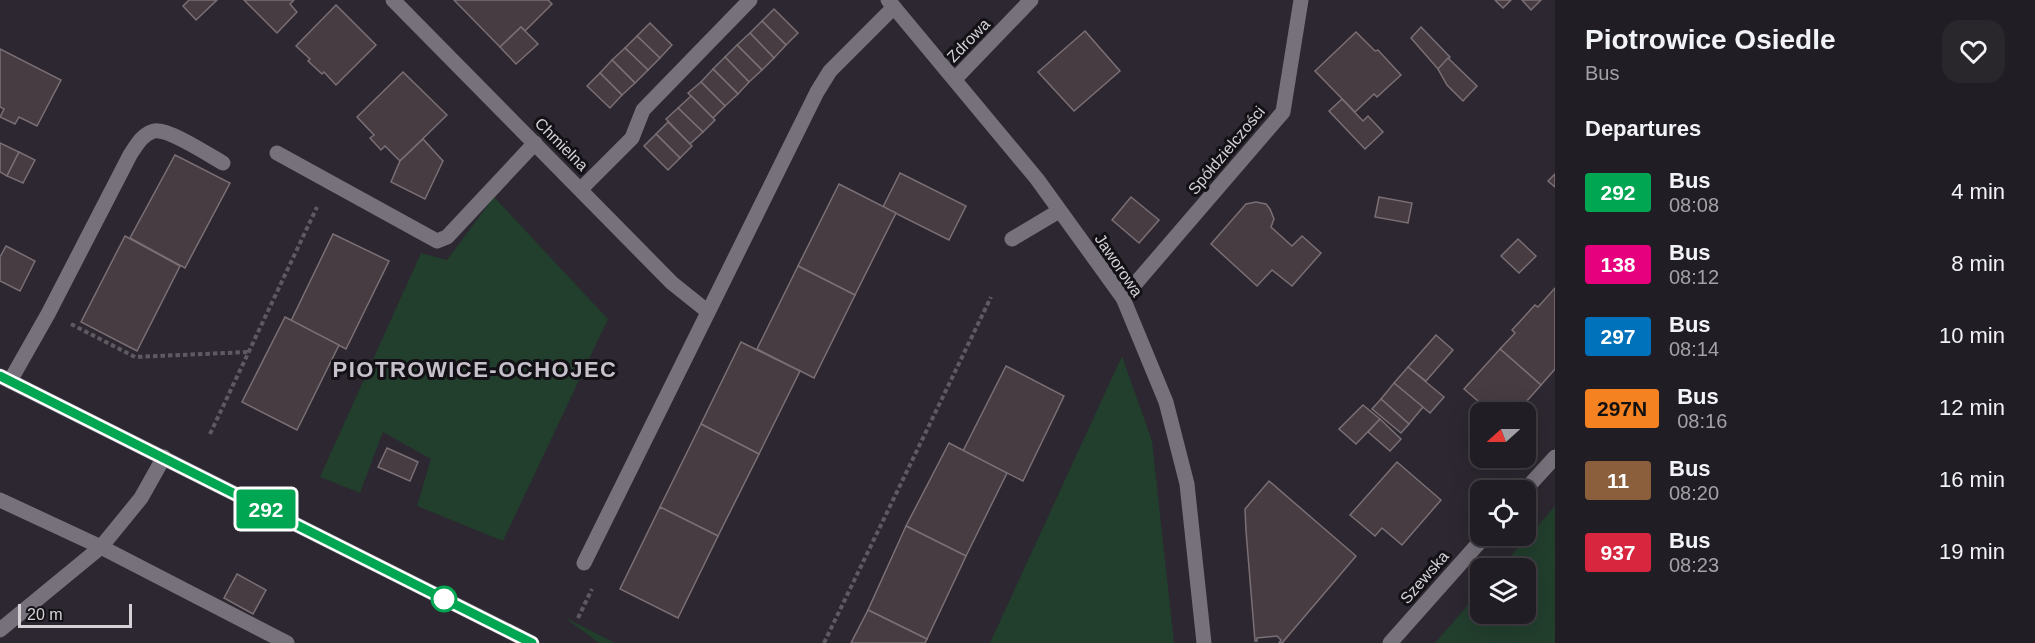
<!DOCTYPE html>
<html lang="en">
<head>
<meta charset="utf-8">
<style>
	:root { --surface:#211d24; --page:#29262c; --text:#f1f3f6; --muted:#a2a2a6; --line:#3e3b41 }
	body { margin:0; font-family:Arial,sans-serif; background:var(--page); color:var(--text); height:100vh; display:flex; flex-direction:column; font-size:22px; white-space:nowrap }
	* { box-sizing:border-box; margin:0 }
	p { font-size:20px; color:var(--muted) }
	.icon { flex:none; width:33px; height:33px; fill:none; stroke:currentColor; stroke-width:2; stroke-linecap:round; stroke-linejoin:round }
	.map { position:relative; flex:1; overflow:hidden }
	.side { display:flex; flex-direction:column; background:var(--surface); width:480px }
	.side>* { flex:none }
	.badge { padding:0 12px; border-radius:4px; font-size:21px; line-height:39px }
	.needle { width:39px; rotate:249deg }
	.controls { position:absolute; left:1470px; top:402px; display:grid; gap:12px }
	.controls a { display:grid; place-items:center; width:66px; height:66px; border-radius:12px; background:var(--surface); box-shadow:0 6px 24px #0002,0 0 0 2px var(--line); font-size:30px }
	.scale { position:absolute; left:18px; bottom:15px; width:114px; box-sizing:border-box; padding-left:6px; border:3px solid #d5d2d7; border-top:0; font-size:16px; line-height:21px; white-space:nowrap; color:#d5d2d7; -webkit-text-stroke:4px #131115; paint-order:stroke }
	.map>.badge { position:absolute; translate:-50% -50%; box-shadow:0 0 0 3px #fff }
	h2 { padding:0 30px; font-size:22px; line-height:54px }
	.round { display:grid; place-items:center; flex:none; width:63px; height:63px; border-radius:18px; background:var(--page) }
	.head { display:flex; align-items:center; justify-content:space-between; height:102px; padding:0 30px }
	h1 { font-size:28px; font-weight:700; line-height:45px }
	ul { padding:0; list-style:none }
	li { display:flex; align-items:center; gap:18px; height:72px; padding:0 30px }
	li div { flex:1 }
	li b { display:block; font-size:22px }
	li em { font-style:normal }
	li .badge { min-width:66px; font-weight:700; text-align:center }
	main { display:flex; flex:1; min-height:0 }
	.map>svg:first-child { display:block }
</style>
</head>
<body>
<main>
<div class="map">
<svg width="1555" height="643" viewBox="0 0 1555 643">
	<rect width="100%" height="100%" fill="#2c2730"/>
	<!-- green -->
	<g fill="#223e2d">
		<polygon points="494,197 608,319 503,541 417,506 431,459 383,432 360,493 320,477 421,253 447,260"/>
		<polygon points="1122,356 1152,441 1174,643 990,643"/>
		<polygon points="1555,506 1555,643 1435,643 1480,591 1480,614 1526,614 1526,568 1500,568"/>
		<polygon points="564,617 615,643 599,643"/>
	</g>
	<!-- building -->
	<g fill="#463c41" stroke="#7a6f74" stroke-width="1.5">
		<polygon points="189,0 217,0 196,20 183,6"/>
		<polygon points="244,0 294,0 290,4 297,12 277,33"/>
		<polygon points="454,0 548,0 552,4 525,31 521,27 500,47"/>
		<polygon points="1495,0 1511,0 1503,8"/>
		<polygon points="1522,0 1541,0 1531,10"/>
		<polygon points="336,5 376,45 336,85 324,72 322,74 308,61 310,59 296,46"/>
		<polygon points="774,9 798,33 786,45 762,21"/>
		<polygon points="762,21 786,45 774,58 750,33"/>
		<polygon points="650,23 672,45 660,58 637,36"/>
		<polygon points="521,27 538,44 516,64 500,47"/>
		<polygon points="1421,27 1450,57 1438,69 1411,38"/>
		<polygon points="1085,31 1120,71 1074,111 1038,72"/>
		<polygon points="1356,32 1375,51 1378,50 1401,75 1377,97 1374,94 1355,112 1315,71"/>
		<polygon points="750,33 774,58 762,70 737,45"/>
		<polygon points="637,36 660,58 648,70 625,48"/>
		<polygon points="737,45 762,70 749,82 725,57"/>
		<polygon points="625,48 648,70 635,83 612,60"/>
		<polygon points="0,49 61,80 37,126 19,117 15,124 0,117 4,109 0,107"/>
		<polygon points="725,57 749,82 738,94 713,69"/>
		<polygon points="1448,58 1477,86 1463,101 1447,85 1438,69"/>
		<polygon points="612,60 635,83 622,95 600,73"/>
		<polygon points="713,69 738,94 725,106 701,82"/>
		<polygon points="403,72 447,115 400,161 385,146 381,150 370,138 374,135 357,117"/>
		<polygon points="600,73 622,95 610,108 587,86"/>
		<polygon points="701,82 725,106 713,118 688,93"/>
		<polygon points="691,96 715,120 703,132 678,108"/>
		<polygon points="1342,99 1363,121 1368,116 1383,132 1365,149 1329,111"/>
		<polygon points="678,108 703,132 690,144 666,119"/>
		<polygon points="668,122 692,146 680,158 656,134"/>
		<polygon points="656,134 680,158 668,170 644,146"/>
		<polygon points="423,139 443,161 425,199 391,182 400,161"/>
		<polygon points="0,143 19,152 7,176 0,172"/>
		<polygon points="19,152 35,160 23,183 7,176"/>
		<polygon points="175,155 230,183 185,268 130,238"/>
		<polygon points="900,173 966,206 949,240 883,207"/>
		<polygon points="1555,174 1555,187 1548,181"/>
		<polygon points="839,184 896,213 855,295 798,266"/>
		<polygon points="1131,197 1159,220 1139,243 1112,220"/>
		<polygon points="1379,197 1412,203 1408,223 1375,217"/>
		<polygon points="1256,202 1266,204 1270,209 1274,219 1271,227 1292,246 1302,236 1321,253 1292,286 1272,270 1257,286 1211,244 1246,204"/>
		<polygon points="333,234 389,261 346,349 291,321"/>
		<polygon points="125,236 180,266 137,351 81,322"/>
		<polygon points="1518,239 1536,256 1519,273 1501,256"/>
		<polygon points="6,246 35,261 20,291 0,281 0,257"/>
		<polygon points="798,266 855,295 814,378 757,349"/>
		<polygon points="1555,288 1555,369 1541,385 1500,349 1515,333 1512,330 1535,305 1538,307"/>
		<polygon points="285,317 339,345 297,430 242,402"/>
		<polygon points="1436,335 1453,350 1426,381 1408,367"/>
		<polygon points="741,342 800,371 759,454 701,424"/>
		<polygon points="1500,349 1541,385 1517,412 1491,412 1464,389"/>
		<polygon points="1006,366 1064,396 1023,481 963,451"/>
		<polygon points="1408,367 1444,397 1430,413 1394,383"/>
		<polygon points="1394,383 1423,407 1409,424 1381,399"/>
		<polygon points="1381,399 1409,424 1401,433 1372,409"/>
		<polygon points="1363,405 1380,419 1356,444 1339,429"/>
		<polygon points="1380,419 1401,439 1390,451 1368,432"/>
		<polygon points="701,424 759,454 718,536 660,507"/>
		<polygon points="949,443 1007,473 966,556 906,526"/>
		<polygon points="387,448 418,462 410,481 378,467"/>
		<polygon points="1397,462 1441,500 1402,545 1382,528 1375,536 1350,515"/>
		<polygon points="1269,481 1356,556 1282,643 1279,643 1281,640 1277,636 1257,638 1257,641 1255,641 1246,531 1245,509"/>
		<polygon points="660,507 718,536 678,618 620,589"/>
		<polygon points="906,526 966,556 927,639 868,610"/>
		<polygon points="237,574 266,590 253,614 224,598"/>
		<polygon points="868,610 927,639 925,643 851,643"/>
	</g>
	<g fill="none" stroke-linecap="round" stroke-linejoin="round">
		<!-- path -->
		<g stroke="#5f5a62" stroke-width="4" stroke-dasharray="4.5 3" stroke-linecap="butt">
			<polyline points="71,324 135,357 248,352"/>
			<polyline points="210,434 317,207"/>
			<polyline points="578,618 592,589"/>
			<polyline points="824,643 991,297"/>
		</g>
		<!-- minor -->
		<g stroke="#76717b" stroke-width="15">
			<polyline points="393,0 672,283 707,311"/>
			<polyline points="888,0 1037,179 1123,298 1166,402 1187,484 1204,643"/>
			<polyline points="955,79 1031,0"/>
			<polyline points="277,153 437,241 447,237 535,143"/>
			<polyline points="581,189 632,138 643,110 750,0"/>
			<polyline points="1012,239 1059,211"/>
			<polyline points="1123,298 1283,112 1301,0"/>
			<polyline points="0,376 532,643"/>
			<path d="M10,381L48,314L130,155C136,146 142,134 154,131C168,128 209,155 223,163"/>
			<polyline points="1525,490 1555,457"/>
			<polyline points="0,500 101,547 287,643"/>
			<polyline points="584,563 817,92 830,71 894,7"/>
			<polyline points="0,630 101,547 141,498 164,457"/>
			<polyline points="1390,643 1485,536"/>
		</g>
	</g>
	<g fill="none" stroke-linecap="round" stroke-linejoin="round">
		<defs>
			<polyline id="line" points="0,376 532,643"/>
		</defs>
		<!-- line casing -->
		<use href="#line" stroke="#fff" stroke-width="14"/>
		<!-- line -->
		<use href="#line" stroke="#00a651" stroke-width="9"/>
	</g>
	<!-- markers -->
	<circle fill="#fff" stroke="#00a651" stroke-width="3" cx="444" cy="599" r="12"/>
	<g text-anchor="middle" stroke-width="6" stroke-linejoin="round" paint-order="stroke">
		<!-- street labels -->
		<g font-size="16" fill="#d5d2d7" stroke="#131115">
			<text transform="translate(968 40) rotate(-46)" y="6">Zdrowa</text>
			<text transform="translate(562 144) rotate(45)" y="6">Chmielna</text>
			<text transform="translate(1226 150) rotate(-50)" y="6">Spółdzielczości</text>
			<text transform="translate(1119 265) rotate(56)" y="6">Jaworowa</text>
			<text transform="translate(1424 577) rotate(-49)" y="6">Szewska</text>
		</g>
		<!-- district labels -->
		<g font-size="22" font-weight="bold" letter-spacing="1.5" fill="#c6c0cb" stroke="#131115">
			<text x="475" y="377">PIOTROWICE-OCHOJEC</text>
		</g>
	</g>
</svg>
<div class="controls">
<a><svg class="needle" viewBox="-14 -14 28 28"><path d="M0-13l5 13h-10z" fill="#e53935"/><path d="M0 13l5-13h-10z" fill="#a2a2a6"/></svg></a>
<a><svg class="icon" aria-label="locate" viewBox="0 0 24 24"><circle cx="12" cy="12" r="6"/><path d="M12 2v4M12 18v4M2 12h4M18 12h4"/></svg></a>
<a><svg class="icon" aria-label="layers" viewBox="0 0 24 24"><path d="M12 4l9 5-9 5-9-5zM3 14l9 5 9-5"/></svg></a>
</div>
<div class="scale">20 m</div>
<b class="badge" style="left:266px;top:509px;background:#00a651;color:#fff">292</b>
</div>
<section class="side">
<div class="head"><div><h1>Piotrowice Osiedle</h1><p>Bus</p></div><a class="round"><svg class="icon" aria-label="heart" viewBox="0 0 24 24"><path d="M12 20l-8-8c-3-5 5-10 8-4 3-6 11-1 8 4z"/></svg></a></div>
<h2>Departures</h2>
<ul>
<li><span class="badge" style="background:#00a651;color:#fff">292</span><div><b>Bus</b><p>08:08</p></div><em>4 min</em></li>
<li><span class="badge" style="background:#e6007e;color:#fff">138</span><div><b>Bus</b><p>08:12</p></div><em>8 min</em></li>
<li><span class="badge" style="background:#0072bc;color:#fff">297</span><div><b>Bus</b><p>08:14</p></div><em>10 min</em></li>
<li><span class="badge" style="background:#f58220;color:#111">297N</span><div><b>Bus</b><p>08:16</p></div><em>12 min</em></li>
<li><span class="badge" style="background:#8b5e3c;color:#fff">11</span><div><b>Bus</b><p>08:20</p></div><em>16 min</em></li>
<li><span class="badge" style="background:#d7263d;color:#fff">937</span><div><b>Bus</b><p>08:23</p></div><em>19 min</em></li>
</ul>
</section>
</main>
</body>
</html>
